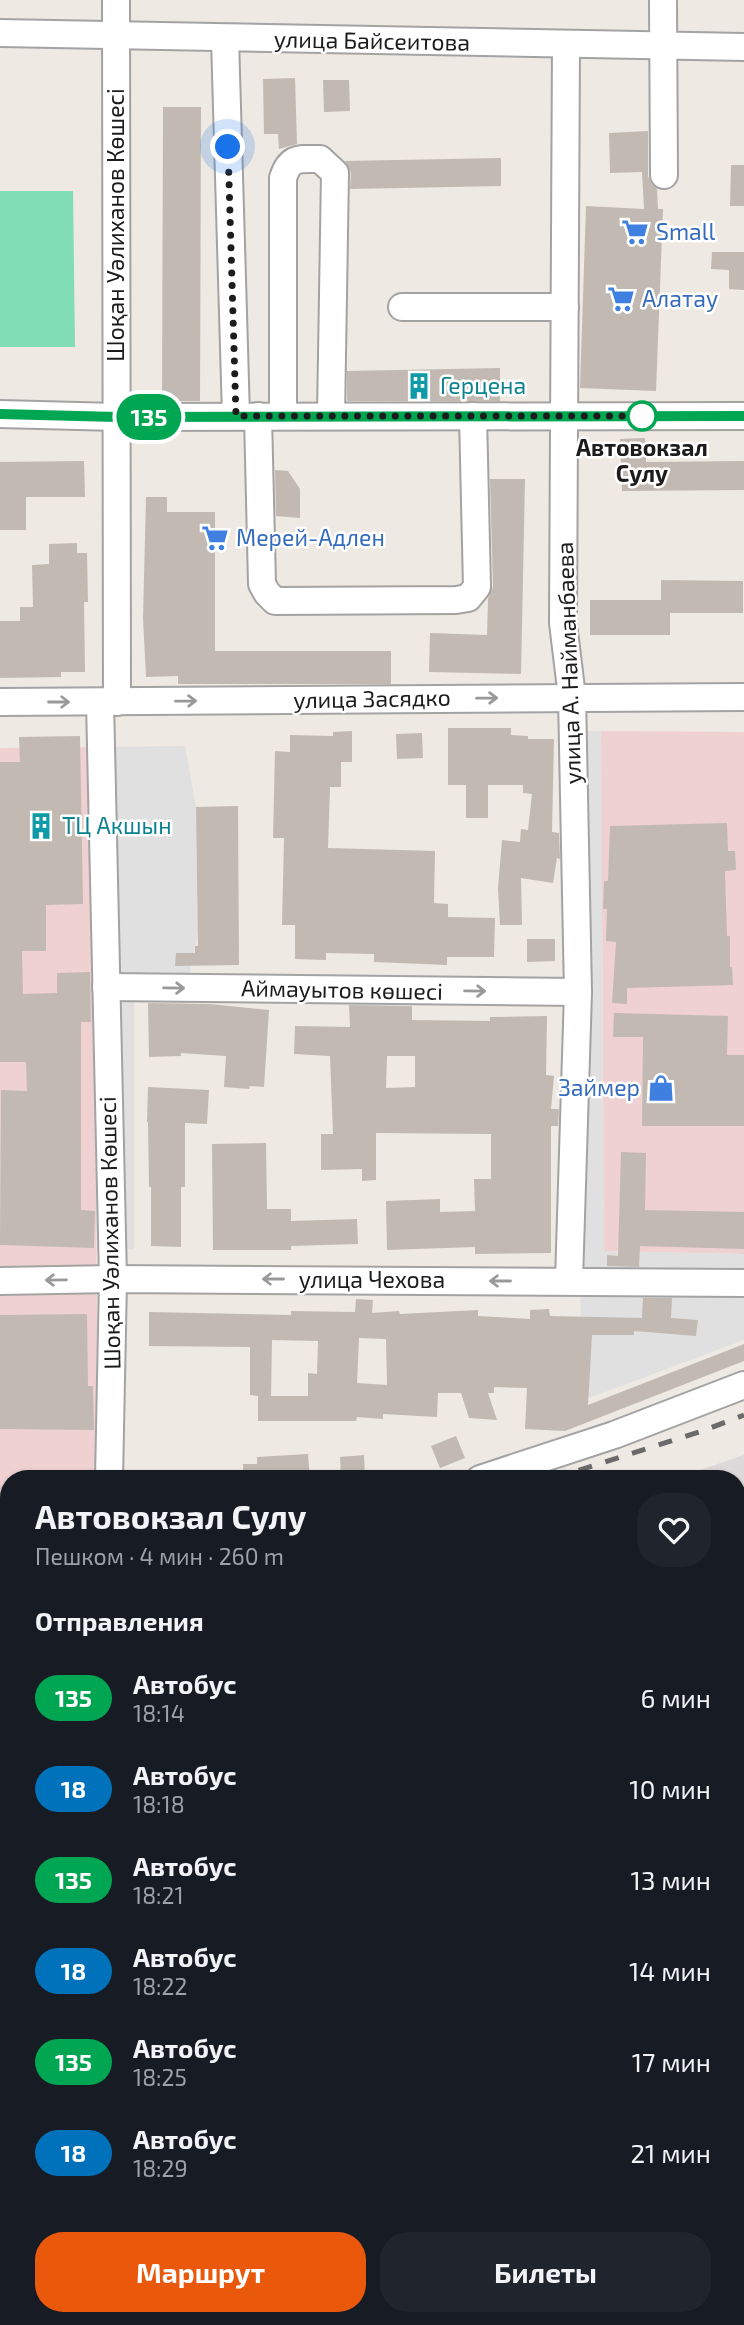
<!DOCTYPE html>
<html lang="ru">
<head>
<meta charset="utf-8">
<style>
	:root { --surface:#171b24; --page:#20242c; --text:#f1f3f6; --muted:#9ea1a6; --accent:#ea580c }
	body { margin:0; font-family:"Exo 2",sans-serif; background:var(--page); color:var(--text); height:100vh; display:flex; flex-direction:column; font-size:26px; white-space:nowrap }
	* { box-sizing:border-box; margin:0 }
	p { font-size:23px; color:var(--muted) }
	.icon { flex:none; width:38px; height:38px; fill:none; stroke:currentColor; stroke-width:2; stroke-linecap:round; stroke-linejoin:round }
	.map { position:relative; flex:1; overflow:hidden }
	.details { position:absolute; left:0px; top:1470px; width:746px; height:856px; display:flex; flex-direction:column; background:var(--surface); border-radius:28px 28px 0 0; box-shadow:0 2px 5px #0004 }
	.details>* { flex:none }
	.badge { padding:0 14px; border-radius:23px; font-size:24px; line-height:46px }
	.you { position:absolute; width:35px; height:35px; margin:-18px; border:5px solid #fff; border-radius:50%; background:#1a73e8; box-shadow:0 0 0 10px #1a73e833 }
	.map>.badge { position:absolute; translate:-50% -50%; box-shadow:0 0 0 4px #fff }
	h2 { padding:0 35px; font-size:26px; line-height:63px }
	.round { display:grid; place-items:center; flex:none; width:74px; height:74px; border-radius:28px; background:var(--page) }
	.summary { display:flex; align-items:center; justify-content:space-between; height:119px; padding:0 35px }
	h1 { font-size:33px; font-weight:700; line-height:52px }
	.button { display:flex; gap:14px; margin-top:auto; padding:14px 35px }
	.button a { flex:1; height:80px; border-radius:28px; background:var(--accent); color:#fff; font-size:28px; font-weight:700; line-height:80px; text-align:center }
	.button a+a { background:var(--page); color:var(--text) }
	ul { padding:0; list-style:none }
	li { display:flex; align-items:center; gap:21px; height:91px; padding:0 35px }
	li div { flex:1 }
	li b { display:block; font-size:26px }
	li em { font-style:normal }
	li .badge { min-width:77px; font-weight:700; text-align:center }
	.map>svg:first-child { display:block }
</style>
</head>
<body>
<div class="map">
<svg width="744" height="2325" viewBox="0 0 744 2325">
	<rect width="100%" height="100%" fill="#eee9e2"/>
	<!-- residential -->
	<polygon fill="#dbd9d9" points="744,1455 744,2325 0,2325 0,1712 9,1709 9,2317 737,2317 737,1479 674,1479"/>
	<!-- commercial -->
	<g fill="#efd1d1">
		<polygon points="601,731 744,732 744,1254 604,1251"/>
		<polygon points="93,747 98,1479 9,1479 9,1549 0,1549 0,748"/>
	</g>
	<!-- pitch -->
	<polygon fill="#80ddb6" points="0,191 73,191 75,347 0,347"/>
	<!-- parking -->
	<g fill="#e0e0e0">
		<polygon points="601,731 604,1251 744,1254 744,1340 581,1401 578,732"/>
		<polygon points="185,746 196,807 198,932 189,976 134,977 134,1249 97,1251 93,747"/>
	</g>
	<!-- building -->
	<g fill="#c2b9b2" fill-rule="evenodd">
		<polygon points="295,78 297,144 279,149 278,134 264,134 263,79"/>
		<polygon points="323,80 349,80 350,111 324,112"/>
		<polygon points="163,107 201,107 200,401 162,401"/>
		<polygon points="648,131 648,176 651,183 657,189 658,209 663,209 656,391 580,388 586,206 644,209 642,172 610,173 609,133"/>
		<polygon points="501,158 501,186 350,189 351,173 345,161"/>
		<polygon points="731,165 744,165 744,206 730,206"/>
		<polygon points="712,252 744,252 744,290 729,289 729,270 711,269"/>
		<polygon points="500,368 500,401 347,401 347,371"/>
		<polygon points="645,438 646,462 744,461 744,490 622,491 620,439"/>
		<polygon points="84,461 85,497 26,497 26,530 0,530 0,462"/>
		<polygon points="275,470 288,471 300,489 300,518 276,516"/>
		<polygon points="490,479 525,479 521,674 429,672 430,633 487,635 488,599 493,587"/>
		<polygon points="146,497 167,497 167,512 215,512 215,651 391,651 391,684 178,684 178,676 146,677 143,618"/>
		<polygon points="77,543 77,553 87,553 88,602 84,602 85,672 61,672 61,677 0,678 0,621 20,621 20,607 33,607 32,565 49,564 49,544"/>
		<polygon points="661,580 743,581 743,613 670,613 670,635 590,635 590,600 661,600"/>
		<polygon points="448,728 511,728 511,735 528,736 528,739 554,739 552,832 559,833 560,859 557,858 553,883 521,878 522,925 500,925 498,888 502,840 520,842 521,829 528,830 532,794 523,793 523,785 488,785 488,818 466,818 466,785 448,785"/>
		<polygon points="352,731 352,762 341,762 341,787 330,787 328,848 435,851 434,903 448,904 448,917 495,918 494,957 447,957 447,965 374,962 374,954 326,953 326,960 295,959 295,925 282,925 284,838 273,838 275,751 290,752 290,735 333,736 333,732"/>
		<polygon points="422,733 423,758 397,759 396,734"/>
		<polygon points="80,736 83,904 46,905 46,951 22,951 23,994 57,993 57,973 90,972 91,1022 81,1022 81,1210 95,1211 94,1248 0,1245 1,1090 27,1091 26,1062 0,1062 0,762 20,762 19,737"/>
		<polygon points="238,806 239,965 175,966 176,953 195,953 195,946 198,946 196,807"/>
		<polygon points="727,823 728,851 735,851 736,870 725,871 727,936 730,936 730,967 732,967 733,985 627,988 627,1004 612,1003 616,942 606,941 607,909 603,909 604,881 608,881 610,826"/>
		<polygon points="527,939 555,939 555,961 527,962"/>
		<polygon points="148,1003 210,1004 269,1010 264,1087 250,1086 249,1089 224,1087 226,1056 181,1053 181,1056 149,1057"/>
		<path d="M349,1005L412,1006V1020L490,1021V1017L547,1016L546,1075L554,1076L551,1109H559L558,1126H551V1253L475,1254V1247L387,1250L386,1201L440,1199V1212L475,1211L474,1179H491V1134L376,1133V1180L362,1181V1169L321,1170V1134H333L330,1056L294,1054L295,1026L350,1027ZM387,1056H415V1087L386,1088Z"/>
		<polygon points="614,1013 728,1016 727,1055 744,1055 744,1126 642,1126 643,1037 613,1037"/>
		<polygon points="148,1087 209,1090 207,1124 185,1123 185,1187 181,1187 181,1247 151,1246 151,1187 149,1187 148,1122 147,1122"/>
		<polygon points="266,1143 267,1209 291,1209 291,1221 357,1219 358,1244 291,1246 291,1250 213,1250 212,1144"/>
		<polygon points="621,1152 646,1153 645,1210 744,1212 744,1249 640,1246 639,1267 607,1266 607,1255 618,1256"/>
		<path d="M643,1298H672L671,1318L698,1320L696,1336L634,1331V1335H592L588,1405L744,1344V1361L565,1431L525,1429L527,1388L494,1387V1393H488L497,1420L469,1418L461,1393H438L437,1417L383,1414V1419L357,1417L356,1421H258V1396L250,1395V1347L149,1346V1312L291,1315V1311L355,1312L356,1299L373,1300L372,1313L399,1311L400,1314L478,1310V1316L530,1319V1310L549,1309L550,1316L642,1318ZM359,1338L386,1339L387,1385L357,1383ZM272,1340L318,1341L317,1374L308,1373V1396H264H271Z"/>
		<polygon points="87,1314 88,1386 93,1386 94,1430 0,1429 0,1315"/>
		<polygon points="456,1436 465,1458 440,1468 431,1446"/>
		<polygon points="308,1454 310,1479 243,1479 243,1464 257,1464 257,1457"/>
		<polygon points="364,1455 365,1477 341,1478 340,1457"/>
	</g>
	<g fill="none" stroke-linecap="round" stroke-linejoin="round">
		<defs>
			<g id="minor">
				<polyline points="116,0 117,702"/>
				<polyline points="663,0 664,175"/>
				<polyline points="0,33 744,47"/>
				<polyline points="225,39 236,416"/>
				<polyline points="566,45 563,623 572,697 578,992 569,1281"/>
				<polyline points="402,307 565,307"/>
				<polyline points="0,414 117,417 744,416"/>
				<polyline points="258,416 262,584 267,593 275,601 456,600 468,598 477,587 473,416"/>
				<path d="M283,416V178C290,156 299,159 320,159L335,173L331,416"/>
				<polyline points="0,702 744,697"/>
				<polyline points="100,702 113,1279 109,1479"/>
				<polyline points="106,987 578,992"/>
				<polyline points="0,1281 113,1279 744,1283"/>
				<polyline points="480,1479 614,1435 744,1385"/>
				<polyline points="0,1564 9,1564"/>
				<polyline points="737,1566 744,1566"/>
				<polyline points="0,1866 9,1866"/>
				<polyline points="737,1868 744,1868"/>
				<polyline points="737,2144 744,2144"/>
				<polyline points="0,2160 9,2160"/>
				<polyline points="586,2317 586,2325"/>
				<polyline points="126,2325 126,2317"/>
			</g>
		</defs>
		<!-- minor casing -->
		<use href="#minor" stroke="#a3a3a3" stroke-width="30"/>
		<!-- minor -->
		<use href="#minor" stroke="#fff" stroke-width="26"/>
		<!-- rail -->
		<g stroke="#6a6a6a" stroke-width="5" stroke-dasharray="14 14" stroke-linecap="butt">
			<polyline points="552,1479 705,1430 744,1415"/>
			<polyline points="0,1659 9,1657"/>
		</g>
	</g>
	<!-- one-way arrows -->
	<defs><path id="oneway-shaft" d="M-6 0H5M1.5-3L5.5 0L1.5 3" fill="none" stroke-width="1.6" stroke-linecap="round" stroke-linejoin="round" transform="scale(1.75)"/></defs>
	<g stroke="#999">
		<use href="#oneway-shaft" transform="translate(487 698) rotate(-1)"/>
		<use href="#oneway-shaft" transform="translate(186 701) rotate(-1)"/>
		<use href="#oneway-shaft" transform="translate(59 702)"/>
		<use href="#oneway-shaft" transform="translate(174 988) rotate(1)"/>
		<use href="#oneway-shaft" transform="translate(475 991) rotate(1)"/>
		<use href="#oneway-shaft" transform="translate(273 1279) rotate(-180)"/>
		<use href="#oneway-shaft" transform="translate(56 1280) rotate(179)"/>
		<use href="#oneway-shaft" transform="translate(500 1281) rotate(-180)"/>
	</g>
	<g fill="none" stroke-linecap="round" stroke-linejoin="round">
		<defs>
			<polyline id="line" points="0,414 117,417 744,416"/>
		</defs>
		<!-- line casing -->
		<use href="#line" stroke="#fff" stroke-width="16"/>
		<!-- line -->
		<use href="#line" stroke="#00a651" stroke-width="10"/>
		<!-- walk -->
		<polyline stroke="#1c1c1c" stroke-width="7" stroke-dasharray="0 12.6" points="228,147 236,416 642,416"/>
	</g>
	<!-- icons -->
	<defs>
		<symbol id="supermarket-bare" viewBox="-9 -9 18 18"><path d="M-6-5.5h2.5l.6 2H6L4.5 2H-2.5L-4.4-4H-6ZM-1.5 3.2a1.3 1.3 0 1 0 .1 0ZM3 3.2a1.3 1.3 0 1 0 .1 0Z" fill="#3f7fe0" stroke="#fff" stroke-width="2.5" paint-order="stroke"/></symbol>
		<symbol id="building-bare" viewBox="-9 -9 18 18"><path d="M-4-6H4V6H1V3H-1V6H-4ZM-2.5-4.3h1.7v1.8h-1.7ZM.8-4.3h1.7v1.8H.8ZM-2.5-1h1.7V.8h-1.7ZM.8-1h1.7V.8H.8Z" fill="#0f9aa8" stroke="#fff" stroke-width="2.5" paint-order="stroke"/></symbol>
		<symbol id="shop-bare" viewBox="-9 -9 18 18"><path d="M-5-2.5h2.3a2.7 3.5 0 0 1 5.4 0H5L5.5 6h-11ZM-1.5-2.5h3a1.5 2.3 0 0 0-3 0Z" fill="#3f7fe0" stroke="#fff" stroke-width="2.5" paint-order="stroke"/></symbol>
	</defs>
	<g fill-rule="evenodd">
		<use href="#supermarket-bare" x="616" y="213" width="38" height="38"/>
		<use href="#supermarket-bare" x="602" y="280" width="38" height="38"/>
		<use href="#building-bare" x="400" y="367" width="38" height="38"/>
		<use href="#supermarket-bare" x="196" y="519" width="38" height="38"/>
		<use href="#building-bare" x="22" y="807" width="38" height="38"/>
		<use href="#shop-bare" x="642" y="1069" width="38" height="38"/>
	</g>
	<!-- markers -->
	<circle fill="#fff" stroke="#00a651" stroke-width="3.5" cx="642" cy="416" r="14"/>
	<g text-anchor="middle" stroke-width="5" stroke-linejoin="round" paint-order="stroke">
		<!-- street labels -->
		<g font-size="23" fill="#1c1c1c" stroke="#fff">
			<text transform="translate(372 41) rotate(1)" y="8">улица Байсеитова</text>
			<text transform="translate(116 225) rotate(-90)" y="8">Шоқан Уәлиханов Көшесі</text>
			<text transform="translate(569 663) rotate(-92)" y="8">улица А. Найманбаева</text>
			<text transform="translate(372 699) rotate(-1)" y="8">улица Засядко</text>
			<text transform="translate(342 990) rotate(1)" y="8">Аймауытов көшесі</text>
			<text transform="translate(110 1233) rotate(-91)" y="8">Шоқан Уәлиханов Көшесі</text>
			<text x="372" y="1288">улица Чехова</text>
		</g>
		<!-- shop labels -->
		<g font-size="23" fill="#366cbe" stroke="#fff" text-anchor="start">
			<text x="656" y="240">Small</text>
			<text x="642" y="307">Алатау</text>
			<text x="236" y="546">Мерей-Адлен</text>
			<text x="640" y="1096" text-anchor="end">Займер</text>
		</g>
		<!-- culture labels -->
		<g font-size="23" fill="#0d838f" stroke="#fff" text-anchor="start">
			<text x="440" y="394">Герцена</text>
			<text x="62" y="834">ТЦ Акшын</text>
		</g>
		<!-- stop labels -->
		<g font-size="23" font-weight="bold" fill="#1c1c1c" stroke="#fff">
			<text x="642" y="456">Автовокзал<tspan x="642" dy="26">Сулу</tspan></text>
		</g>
	</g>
</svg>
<div class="you" style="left:228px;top:147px"></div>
<b class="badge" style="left:149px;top:417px;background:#00a651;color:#fff">135</b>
<section class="details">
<div class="summary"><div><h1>Автовокзал Сулу</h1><p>Пешком · 4 мин · 260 m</p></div><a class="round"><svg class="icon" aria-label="heart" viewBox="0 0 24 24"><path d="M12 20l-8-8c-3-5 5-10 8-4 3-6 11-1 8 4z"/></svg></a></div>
<h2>Отправления</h2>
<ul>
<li><span class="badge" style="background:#00a651;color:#fff">135</span><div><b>Автобус</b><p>18:14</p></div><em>6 мин</em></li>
<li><span class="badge" style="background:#0072bc;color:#fff">18</span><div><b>Автобус</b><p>18:18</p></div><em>10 мин</em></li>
<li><span class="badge" style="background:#00a651;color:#fff">135</span><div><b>Автобус</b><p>18:21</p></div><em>13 мин</em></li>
<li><span class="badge" style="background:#0072bc;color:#fff">18</span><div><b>Автобус</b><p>18:22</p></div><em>14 мин</em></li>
<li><span class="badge" style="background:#00a651;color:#fff">135</span><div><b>Автобус</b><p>18:25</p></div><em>17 мин</em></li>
<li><span class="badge" style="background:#0072bc;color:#fff">18</span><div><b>Автобус</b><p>18:29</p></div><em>21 мин</em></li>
</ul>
<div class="button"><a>Маршрут</a><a>Билеты</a></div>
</section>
</div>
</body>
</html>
